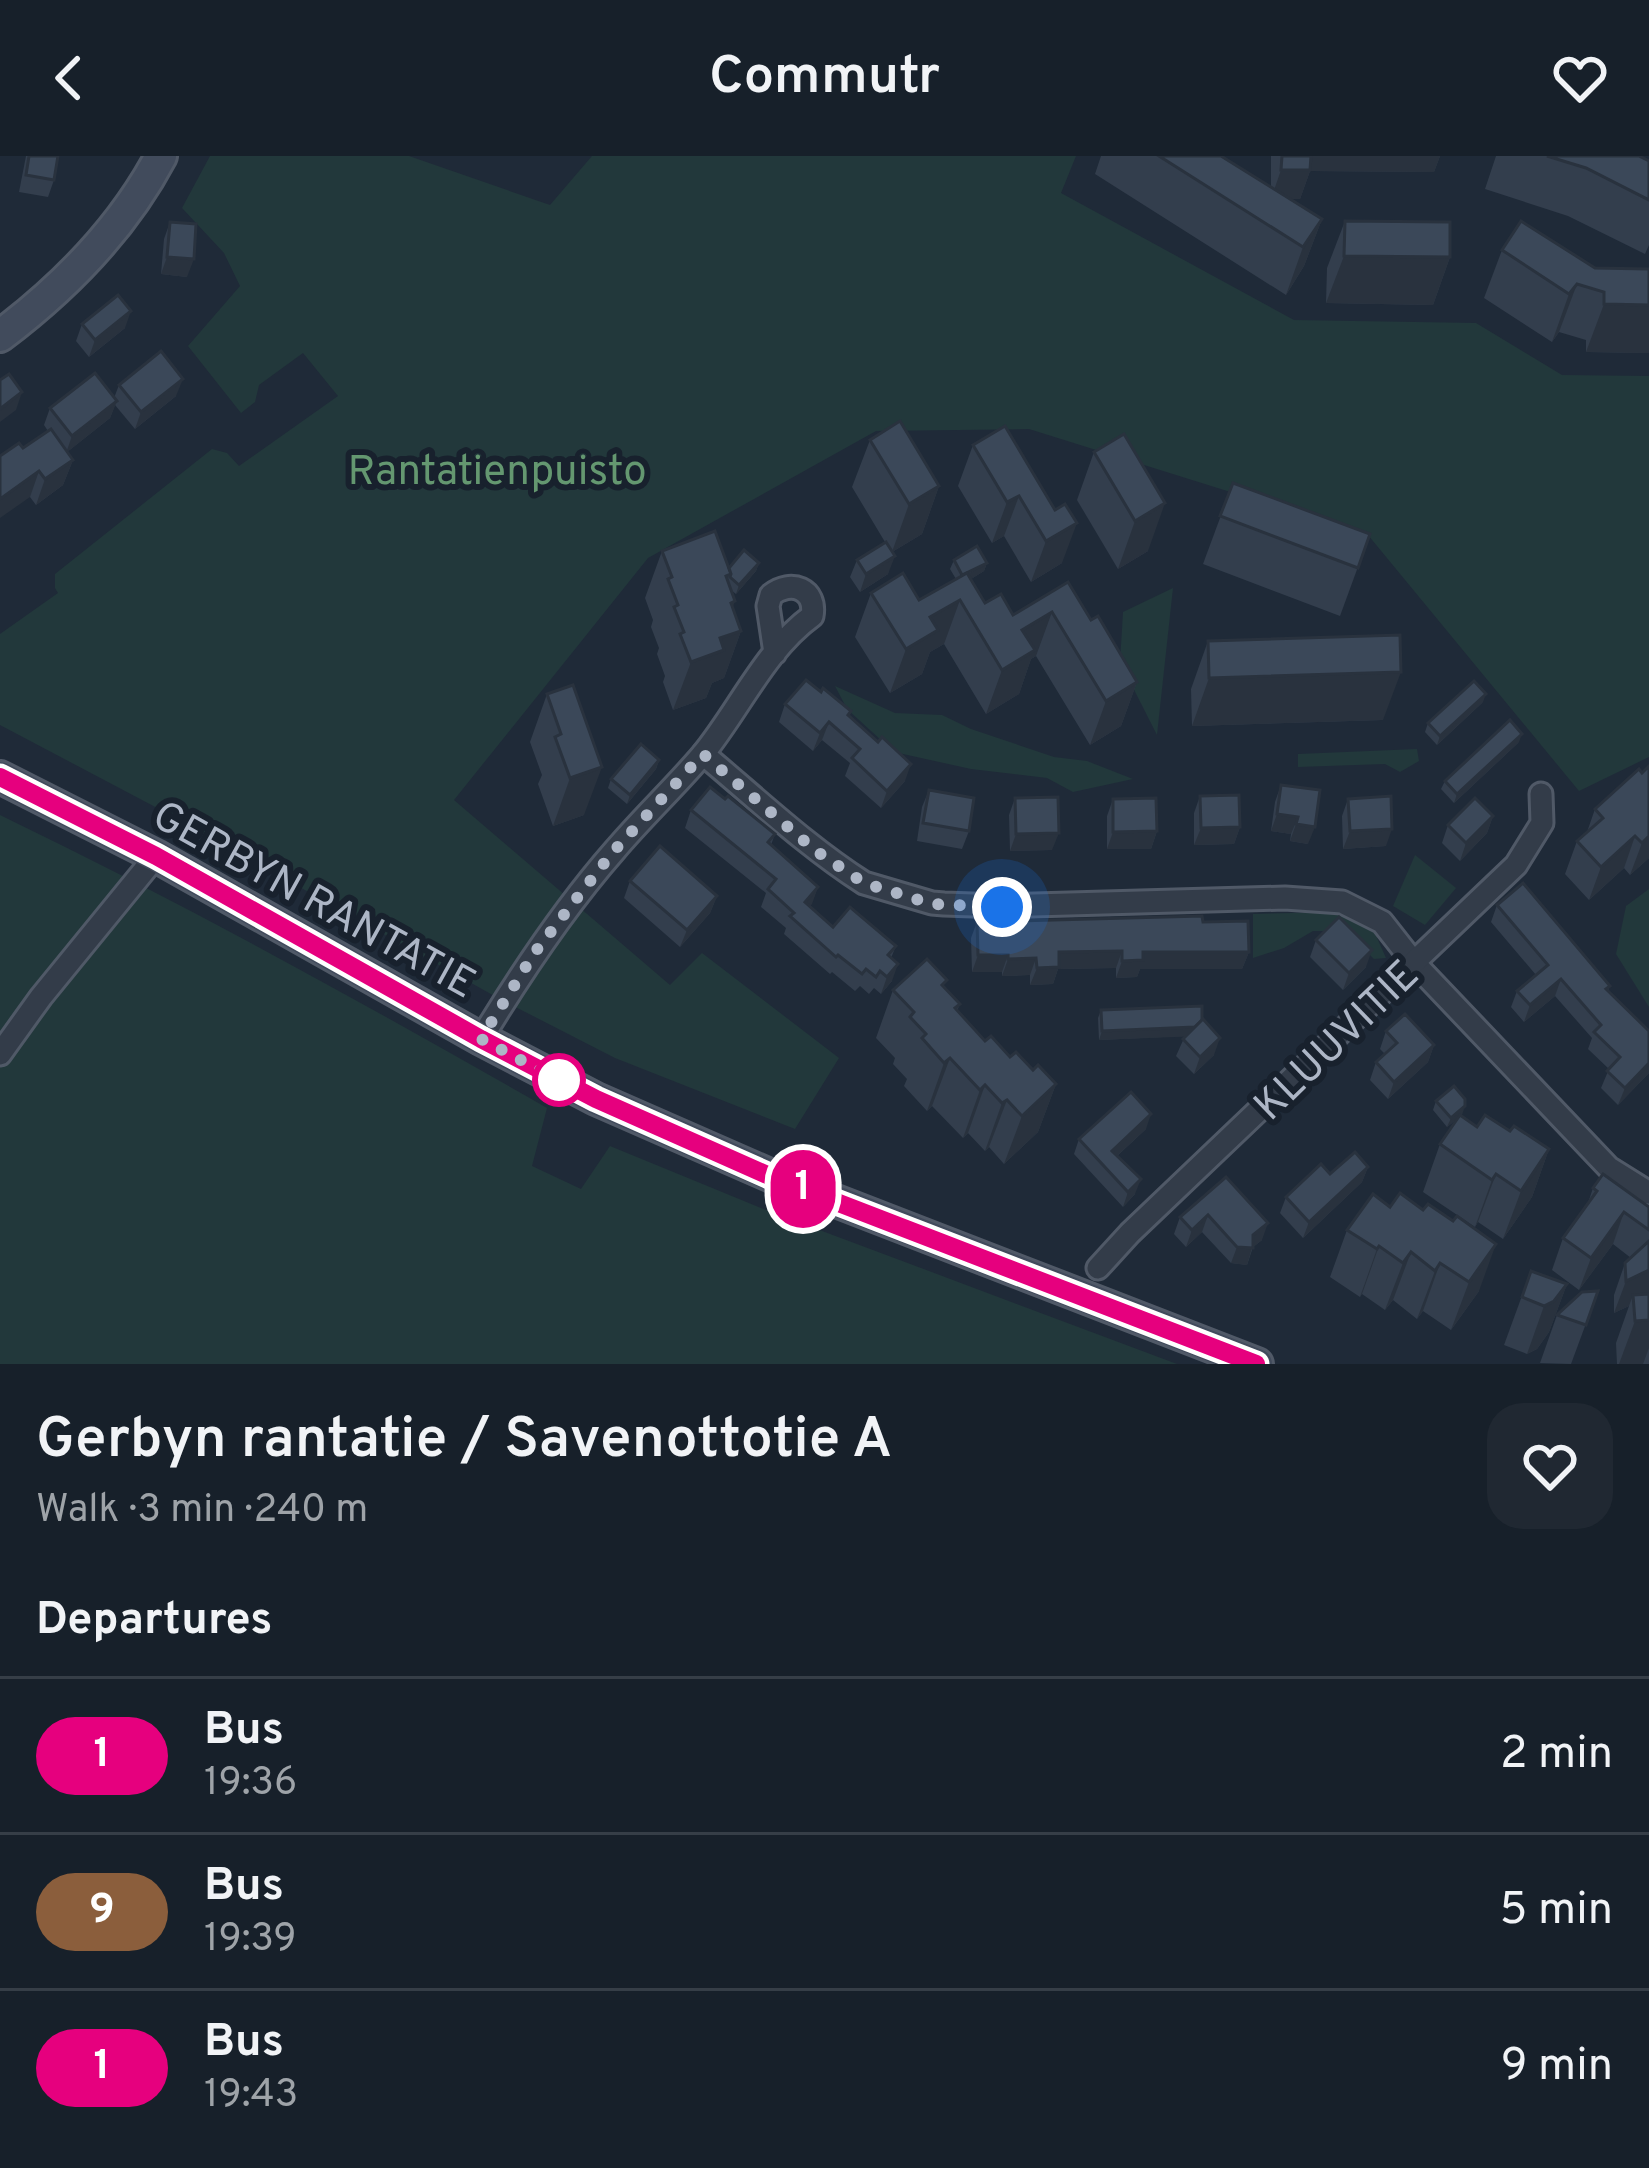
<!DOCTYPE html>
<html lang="en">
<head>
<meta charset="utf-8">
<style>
	:root { --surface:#17202a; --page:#202832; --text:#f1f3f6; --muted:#9ea3a8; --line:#363e47 }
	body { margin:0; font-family:Overpass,sans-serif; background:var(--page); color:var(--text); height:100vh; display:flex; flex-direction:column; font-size:45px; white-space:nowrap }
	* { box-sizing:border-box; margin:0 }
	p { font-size:39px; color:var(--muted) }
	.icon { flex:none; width:66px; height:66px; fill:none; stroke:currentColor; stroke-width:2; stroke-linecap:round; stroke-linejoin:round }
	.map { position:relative; height:1208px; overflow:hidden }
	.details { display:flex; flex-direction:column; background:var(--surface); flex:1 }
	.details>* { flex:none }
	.badge { padding:0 24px; border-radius:39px; font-size:42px; line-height:78px }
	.you { position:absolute; width:60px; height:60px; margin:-30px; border:9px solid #fff; border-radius:50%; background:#1a73e8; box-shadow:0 0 0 18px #1a73e833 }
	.map>.badge { position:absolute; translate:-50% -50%; box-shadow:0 0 0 6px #fff }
	h2 { padding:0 36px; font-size:45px; line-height:108px }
	.round { display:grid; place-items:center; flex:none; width:126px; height:126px; border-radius:36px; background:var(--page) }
	.head { display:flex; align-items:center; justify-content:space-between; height:204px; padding:0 36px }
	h1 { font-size:57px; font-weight:600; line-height:90px }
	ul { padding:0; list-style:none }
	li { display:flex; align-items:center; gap:36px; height:156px; padding:0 36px; border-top:3px solid var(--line) }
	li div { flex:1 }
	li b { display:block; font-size:45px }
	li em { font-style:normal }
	li .badge { min-width:132px; font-weight:700; text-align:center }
	header { display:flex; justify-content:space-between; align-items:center; height:156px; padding:0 36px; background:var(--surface); font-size:54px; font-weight:600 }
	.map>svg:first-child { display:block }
</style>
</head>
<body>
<header><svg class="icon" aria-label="back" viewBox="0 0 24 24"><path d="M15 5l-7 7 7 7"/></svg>Commutr<svg class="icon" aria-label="heart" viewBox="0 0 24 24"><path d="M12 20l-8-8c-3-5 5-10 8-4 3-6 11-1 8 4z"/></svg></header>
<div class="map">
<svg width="1649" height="1208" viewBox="0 0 1649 1208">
	<rect width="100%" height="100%" fill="#1f2a38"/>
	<!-- green -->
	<g fill="#22383b">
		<polygon points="210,0 409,0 550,49 592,0 1076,0 1061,37 1294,164 1476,167 1562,219 1649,220 1649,601 1579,635 1368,379 1029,273 876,275 648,402 454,644 670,829 702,797 839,902 795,973 615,902 498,842 178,663 0,569 0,478 58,437 55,432 55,418 212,293 227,297 239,310 338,240 303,197 259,229 255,246 241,257 188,190 240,130 224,97 182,52"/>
		<polygon points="1173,432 1157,579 1120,506 1123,456"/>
		<polygon points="835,530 895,557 942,559 971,573 1054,601 1087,605 1133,623 1073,636 1047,622 971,613 894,596 847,553"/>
		<polygon points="1417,593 1419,605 1400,616 1385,608 1298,611 1298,598"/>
		<path d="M0,659C187,749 367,849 547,952L532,1010L581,1033L610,990L761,1052L1177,1208H0Z"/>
		<polygon points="1415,699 1456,732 1425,769 1393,750"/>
		<polygon points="1649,733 1649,851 1616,798 1626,750"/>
		<polygon points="1334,756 1374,775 1386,802 1374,803 1346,775 1313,775 1284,792 1253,802 1253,758"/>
	</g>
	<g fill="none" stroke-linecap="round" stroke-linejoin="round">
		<defs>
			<g id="street">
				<path d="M703,598C756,642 806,690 864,727L932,747L944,748L1002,750L1285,742L1342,746L1382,766L1415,808L1609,1012L1649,1037"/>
				<path d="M481,883C521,817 564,752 615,694C643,661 675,631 703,598C739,554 765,494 812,460C817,433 791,423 771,439L768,450L775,497"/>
				<polyline points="0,898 41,841 156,700"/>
				<polyline points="1098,1112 1130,1077 1516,709 1542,667 1541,638"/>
			</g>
			<g id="secondary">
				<path d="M0,180C65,131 123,72 161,0"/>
				<polyline points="0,621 156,700 481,883 596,943 774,1021 1257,1208"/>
			</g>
		</defs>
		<!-- street casing -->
		<use href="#street" stroke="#505967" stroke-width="27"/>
		<!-- secondary casing -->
		<use href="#secondary" stroke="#505967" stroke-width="36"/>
		<!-- street -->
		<use href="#street" stroke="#333c49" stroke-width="21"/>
		<!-- secondary -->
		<use href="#secondary" stroke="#414b5c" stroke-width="30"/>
	</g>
	<!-- wall -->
	<g fill="#333e4d">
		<polygon points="26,0 58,0 54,24 48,41 19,36"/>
		<polygon points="1101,0 1221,0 1271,31 1271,0 1440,0 1434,16 1310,15 1300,43 1290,43 1322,63 1304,110 1286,139 1095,18"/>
		<polygon points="1496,0 1639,0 1649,5 1649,89 1645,98 1568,60 1485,33"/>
		<polygon points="1345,65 1450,101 1433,149 1326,147 1327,112"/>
		<polygon points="170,66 187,121 161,118 164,83"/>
		<polygon points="1502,94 1595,112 1649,113 1649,197 1586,196 1586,184 1559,176 1552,186 1484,142"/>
		<polygon points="82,168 125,172 89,201 76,185"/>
		<polygon points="119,229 176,240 135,273 115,249 110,262 67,296 73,304 63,329 36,349 30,341 23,292 48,275 44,269 50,252 114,242"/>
		<polygon points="1124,278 1148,395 1118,413 1077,344 1094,296"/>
		<polygon points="870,284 939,330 922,378 892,396 888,418 860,436 850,421 857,404 885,386 852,331"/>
		<polygon points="973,289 1055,354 1062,407 1031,426 1004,380 992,387 958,330"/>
		<polygon points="1233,327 1370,378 1340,460 1203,408"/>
		<polygon points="662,395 729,412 759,407 756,415 736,438 731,434 733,452 741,475 724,522 712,527 706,542 673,554 663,526 665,520 657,498 659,492 651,471 653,464 645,442"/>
		<polygon points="954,404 987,407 984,415 971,423 985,447 1013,459 1068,426 1091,464 1137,526 1121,570 1090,589 1036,500 1031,503 1019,538 986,558 944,488 930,496 922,518 890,537 855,481 871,437 919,444 956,423 950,413"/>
		<polygon points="1208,485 1383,564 1192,570 1191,533"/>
		<polygon points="573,529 584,659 553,670 538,628 542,619 530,586 547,538"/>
		<polygon points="1483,546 1437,589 1425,576 1428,567"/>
		<polygon points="785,548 849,560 905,625 881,652 845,620 850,607 822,584 813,595 779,566"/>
		<polygon points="1519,586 1454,647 1441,633 1445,625"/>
		<polygon points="659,604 656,613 627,648 608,632 611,623"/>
		<polygon points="1649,610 1649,702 1630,719 1624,712 1589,744 1565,718 1577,685 1587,676 1595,653"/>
		<polygon points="1281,629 1308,688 1290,685 1291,678 1271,675 1275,646"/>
		<polygon points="929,634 969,675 962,693 917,685 922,651"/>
		<polygon points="1200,640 1240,671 1234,688 1194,689 1194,657"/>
		<polygon points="1015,642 1052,694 1010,695 1009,659"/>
		<polygon points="725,643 775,678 771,689 818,731 810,751 833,771 896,790 891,802 892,825 881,838 874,832 869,838 860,830 855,835 832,816 830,818 784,778 786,772 761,751 766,737 685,672 691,654"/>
		<polygon points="1113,643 1157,675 1151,693 1107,693 1107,660"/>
		<polygon points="1348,643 1386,690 1343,693 1342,660"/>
		<polygon points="1493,660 1487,677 1460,705 1442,687 1448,669"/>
		<polygon points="630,725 717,740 710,757 680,791 624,742"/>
		<polygon points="1497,749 1610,830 1608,835 1649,875 1649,917 1618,949 1601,932 1609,913 1588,893 1592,882 1555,840 1524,866 1511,851 1517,835 1536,819 1491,766"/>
		<polygon points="977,766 1203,766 1249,796 1242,813 1140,813 1137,821 1116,822 1116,812 1058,813 1053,828 1030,829 1030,819 1002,820 1002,816 972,816 971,782"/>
		<polygon points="1316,784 1366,811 1343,834 1310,801"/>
		<polygon points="944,832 960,848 957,855 985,885 1056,928 1038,976 1004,1008 989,991 985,995 968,977 963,982 932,950 927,955 904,930 907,923 893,908 895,902 876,882 893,834"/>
		<polygon points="1101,854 1202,864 1214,899 1194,918 1176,900 1185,880 1099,884 1098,862"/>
		<polygon points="1386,875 1434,889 1428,906 1388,943 1370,924 1376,906 1385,898 1380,893"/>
		<polygon points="1436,945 1462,959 1461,960 1477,971 1510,975 1549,993 1532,1041 1503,1083 1478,1066 1475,1071 1423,1036 1440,988 1457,963 1447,971 1433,954"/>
		<polygon points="1146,973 1117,1000 1135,1038 1123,1051 1074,998 1079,983"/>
		<polygon points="1368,1011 1362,1026 1303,1082 1280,1057 1286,1041 1330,1018"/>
		<polygon points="1226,1021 1262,1084 1253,1091 1247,1109 1231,1107 1202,1076 1186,1091 1174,1078 1180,1061"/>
		<polygon points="1593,1032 1649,1051 1649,1208 1617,1208 1616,1187 1629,1150 1614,1157 1614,1139 1625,1107 1631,1102 1613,1088 1579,1134 1552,1114 1563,1082 1587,1050"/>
		<polygon points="1373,1038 1479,1135 1451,1174 1423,1155 1417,1163 1393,1144 1385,1154 1362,1138 1360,1141 1330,1121 1347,1074"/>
		<polygon points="1531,1115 1567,1128 1549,1176 1537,1193 1527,1198 1504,1189"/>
		<polygon points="1598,1135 1571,1208 1540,1207 1557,1159"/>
	</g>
	<!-- shaded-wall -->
	<g fill="#29323e">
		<polygon points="1306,0 1440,0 1434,16 1310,15 1300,43 1271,43 1281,14"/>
		<polygon points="1322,63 1304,110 1286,139 1303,91"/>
		<polygon points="1344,100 1450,101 1433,149 1326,147"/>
		<polygon points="167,101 194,103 187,121 161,118"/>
		<polygon points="1577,128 1559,176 1552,186 1569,138"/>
		<polygon points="1604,148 1649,149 1649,197 1586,196"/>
		<polygon points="131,155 125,172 89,201 95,184"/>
		<polygon points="183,223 176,240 135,273 141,256"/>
		<polygon points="22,236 16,254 0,266 0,253"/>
		<polygon points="117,245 110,262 66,297 72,280"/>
		<polygon points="73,304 63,329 36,349 45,323"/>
		<polygon points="39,315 30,341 0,362 0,343"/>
		<polygon points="939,330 922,378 892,396 909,348"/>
		<polygon points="1019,340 1004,380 992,387 1007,346"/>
		<polygon points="1165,347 1148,395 1118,413 1135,365"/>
		<polygon points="1077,367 1062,407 1031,426 1046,385"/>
		<polygon points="895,400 888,418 860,436 866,418"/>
		<polygon points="759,407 756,415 736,438 739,429"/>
		<polygon points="987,407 984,415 960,430 963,421"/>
		<polygon points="960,444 944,488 930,496 922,518 890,537 906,493 930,461"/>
		<polygon points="735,445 722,482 741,475 724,522 712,527 706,542 673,554 691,506 731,447"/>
		<polygon points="1052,456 1036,500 1031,503 1019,538 986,558 1002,514 1022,474"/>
		<polygon points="1401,516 1383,564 1192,570 1209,522"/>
		<polygon points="1137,526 1121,570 1090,589 1106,545"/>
		<polygon points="1486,538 1483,546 1437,589 1440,580"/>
		<polygon points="829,566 822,584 813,595 820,577"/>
		<polygon points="1522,578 1519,586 1454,647 1457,638"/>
		<polygon points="659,604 656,613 627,648 630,639"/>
		<polygon points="911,608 905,625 881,652 887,635"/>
		<polygon points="602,611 584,659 553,670 570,622"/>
		<polygon points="1277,658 1298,661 1291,678 1271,675"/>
		<polygon points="1493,660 1487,677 1460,705 1466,687"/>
		<polygon points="1296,668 1315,671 1308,688 1290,685"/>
		<polygon points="1240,671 1234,688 1194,689 1201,672"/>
		<polygon points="1392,673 1386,690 1343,693 1350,675"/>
		<polygon points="1157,675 1151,693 1107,693 1113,676"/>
		<polygon points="1059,677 1052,694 1010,695 1016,678"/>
		<polygon points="1635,680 1624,712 1589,744 1601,711"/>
		<polygon points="1649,680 1649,702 1630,719 1642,687"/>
		<polygon points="818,731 812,748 799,763 805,746"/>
		<polygon points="717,740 710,757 680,791 687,774"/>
		<polygon points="1372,794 1366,811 1343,834 1349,817"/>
		<polygon points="1122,795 1116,812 1058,813 1053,828 1030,829 1037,812 1059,796"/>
		<polygon points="1143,796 1249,796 1242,813 1140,813 1137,821 1116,822 1122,805"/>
		<polygon points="978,799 1008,799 1002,816 972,816"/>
		<polygon points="1036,802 1030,819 1002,820 1008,803"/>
		<polygon points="898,808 892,825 881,838 887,821"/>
		<polygon points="1561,823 1555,840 1524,866 1530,849"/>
		<polygon points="1203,871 1200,880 1099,884 1102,875"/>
		<polygon points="1220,882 1214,899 1194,918 1200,901"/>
		<polygon points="1434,889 1428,906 1388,943 1394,926"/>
		<polygon points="950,902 932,950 927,955 944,907"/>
		<polygon points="1649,907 1649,917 1618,949 1625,932"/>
		<polygon points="1056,928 1038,976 1004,1008 1022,960"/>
		<polygon points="985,929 968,977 963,982 980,934"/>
		<polygon points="1007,944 989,991 985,995 1002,947"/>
		<polygon points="1465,950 1462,959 1447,971 1451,962"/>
		<polygon points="1151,958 1146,973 1106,1010 1112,995"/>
		<polygon points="1549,993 1532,1041 1503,1083 1521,1035"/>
		<polygon points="1368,1011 1362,1026 1303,1082 1309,1066"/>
		<polygon points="1496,1018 1478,1066 1475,1071 1492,1024"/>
		<polygon points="1141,1023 1135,1038 1123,1051 1128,1036"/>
		<polygon points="1624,1056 1613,1088 1579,1134 1591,1102"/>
		<polygon points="1208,1059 1202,1076 1186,1091 1192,1074"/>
		<polygon points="1268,1067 1262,1084 1252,1092 1247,1109 1231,1107 1237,1091"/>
		<polygon points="1496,1088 1479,1135 1451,1174 1469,1126"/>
		<polygon points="1379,1090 1362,1138 1360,1141 1377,1093"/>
		<polygon points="1411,1096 1393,1144 1385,1154 1403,1107"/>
		<polygon points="1440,1107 1423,1155 1417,1163 1435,1115"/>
		<polygon points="1649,1114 1649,1141 1633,1139 1629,1150 1614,1157 1626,1125"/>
		<polygon points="1567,1128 1549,1176 1537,1193 1527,1198 1544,1150"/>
		<polygon points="1649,1164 1649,1192 1643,1208 1619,1208 1635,1165"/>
	</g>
	<!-- building -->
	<g fill="#3b4859" stroke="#29323e" stroke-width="3">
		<polygon points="29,0 58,0 54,24 26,19"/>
		<polygon points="1159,0 1221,0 1322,63 1303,91"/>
		<polygon points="1282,0 1311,0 1310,14 1281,14"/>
		<polygon points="1547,0 1639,0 1649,5 1649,44 1586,12"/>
		<polygon points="1345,65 1450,66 1450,101 1344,100"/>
		<polygon points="1521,65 1595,112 1649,113 1649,149 1604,148 1604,136 1577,128 1569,138 1502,94"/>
		<polygon points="170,66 196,68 194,103 167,101"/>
		<polygon points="118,139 131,155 95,184 82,168"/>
		<polygon points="161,195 183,223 141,256 119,229"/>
		<polygon points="95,217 117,245 72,280 50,252"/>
		<polygon points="9,218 22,236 0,253 0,224"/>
		<polygon points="900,265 939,330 909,348 870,284"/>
		<polygon points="1005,270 1055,354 1065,348 1077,367 1046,385 1019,340 1007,346 973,289"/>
		<polygon points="51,273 73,304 45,323 39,315 0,343 0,300 19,287 23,292"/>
		<polygon points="1124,278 1165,347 1135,365 1094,296"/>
		<polygon points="1233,327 1370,378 1358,412 1220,360"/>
		<polygon points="715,375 731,418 726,420 735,445 731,447 741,475 720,482 724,494 691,506 680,478 684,476 674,451 678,449 668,423 672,421 662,395"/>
		<polygon points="886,386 895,400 866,418 857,404"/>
		<polygon points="977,390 987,407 962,419 954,404"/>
		<polygon points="744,394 759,407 739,429 730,421 731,418 729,412"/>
		<polygon points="903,417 919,444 967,417 985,447 1001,438 1013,459 1068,426 1091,464 1098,460 1137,526 1106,545 1052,456 1022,474 1035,494 1002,514 960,444 930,461 938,474 906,493 871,437"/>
		<polygon points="1400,479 1401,516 1209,522 1208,485"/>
		<polygon points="806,524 821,536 823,532 851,555 848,559 878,586 882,581 911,608 887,635 852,602 860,593 829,566 820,577 785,548"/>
		<polygon points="1474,525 1486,538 1440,580 1428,567"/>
		<polygon points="573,529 602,611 570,622 555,581 561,578 547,538"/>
		<polygon points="1510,564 1522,578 1457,638 1445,625"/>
		<polygon points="641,588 659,604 630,639 611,623"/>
		<polygon points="1649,610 1649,680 1642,687 1635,680 1601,711 1577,685 1603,662 1595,653 1639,613 1642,617"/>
		<polygon points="1281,629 1320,634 1315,671 1296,668 1298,661 1277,658"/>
		<polygon points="710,631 725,643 728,640 775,678 768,686 818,731 805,746 833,771 850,751 896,790 888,799 898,808 887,821 880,815 876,821 866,813 862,818 838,799 836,801 790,760 794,757 768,733 776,723 691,654"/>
		<polygon points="929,634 974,642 969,675 923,667"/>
		<polygon points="1239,639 1240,671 1201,672 1200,640"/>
		<polygon points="1391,640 1392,673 1350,675 1348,643"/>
		<polygon points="1058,641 1059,677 1016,678 1015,642"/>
		<polygon points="1156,642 1157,675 1113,676 1113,643"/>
		<polygon points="1475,642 1493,660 1466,687 1448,669"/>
		<polygon points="660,690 717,740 687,774 630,725"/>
		<polygon points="1523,727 1610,830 1606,833 1649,875 1649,907 1625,932 1607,915 1620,901 1594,876 1601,869 1561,823 1530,849 1517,835 1548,809 1497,749"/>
		<polygon points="1202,760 1203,766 1248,765 1249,796 1143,796 1143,804 1122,805 1122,795 1059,796 1059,811 1037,812 1036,802 1008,803 1008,799 978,799 977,766"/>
		<polygon points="1339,761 1372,794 1349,817 1316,784"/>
		<polygon points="927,803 947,824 942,829 960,848 955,852 985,885 991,880 1010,901 1016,896 1033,914 1038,909 1056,928 1022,960 1007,944 1002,947 985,929 980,934 950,902 944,907 922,882 926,878 910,861 914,856 893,834"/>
		<polygon points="1202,850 1202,864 1195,871 1102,875 1101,854"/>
		<polygon points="1405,858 1434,889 1394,926 1376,906 1397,887 1386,875"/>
		<polygon points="1203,863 1220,882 1200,901 1183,883"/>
		<polygon points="1454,930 1465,943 1465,950 1451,962 1436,945"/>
		<polygon points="1131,936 1151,958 1112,995 1141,1023 1128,1036 1079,983"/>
		<polygon points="1460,959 1477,971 1485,959 1510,975 1514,970 1549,993 1521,1035 1496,1018 1492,1024 1440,988"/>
		<polygon points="1355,996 1368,1011 1309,1066 1286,1041 1321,1008 1330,1018"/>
		<polygon points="1603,1018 1649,1051 1649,1074 1624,1056 1591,1102 1563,1082 1597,1035 1593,1032"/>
		<polygon points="1226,1021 1268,1067 1253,1079 1253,1092 1237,1091 1208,1059 1192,1074 1180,1061"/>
		<polygon points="1400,1037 1423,1054 1428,1048 1453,1065 1457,1060 1496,1088 1469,1126 1440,1107 1435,1115 1411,1096 1403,1107 1379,1090 1377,1093 1347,1074 1373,1038 1390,1051"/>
		<polygon points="1649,1085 1649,1114 1626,1125 1625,1107"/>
		<polygon points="1531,1115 1567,1128 1554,1145 1544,1150 1522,1141"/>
		<polygon points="1598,1135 1586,1169 1557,1159 1582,1136"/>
		<polygon points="1649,1138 1649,1164 1635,1165 1633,1139"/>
	</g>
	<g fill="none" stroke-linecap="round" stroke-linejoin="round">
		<defs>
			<polyline id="line" points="0,621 156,700 481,883 596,943 774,1022 1256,1208"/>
		</defs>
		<!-- line casing -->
		<use href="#line" stroke="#fff" stroke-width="27"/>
		<!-- line -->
		<use href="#line" stroke="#e6007e" stroke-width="18"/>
		<!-- walk -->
		<polyline stroke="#adb6c6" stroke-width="12" stroke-dasharray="0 21.6" points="559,924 481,883 535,796 612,697 703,598 816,695 864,727 932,748 1002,751"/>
	</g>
	<!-- markers -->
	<circle fill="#fff" stroke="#e6007e" stroke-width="6" cx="559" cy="924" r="24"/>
	<g text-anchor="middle" stroke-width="12" stroke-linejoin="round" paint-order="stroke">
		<!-- park labels -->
		<g font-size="42" fill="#649770" stroke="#18212d">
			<text x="497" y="328">Rantatienpuisto</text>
		</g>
		<!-- street labels -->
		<g font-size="42" fill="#adb6c6" stroke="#18212d">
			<text transform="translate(315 742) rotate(29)" y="15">GERBYN RANTATIE</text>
			<text transform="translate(1335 883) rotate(-44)" y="15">KLUUVITIE</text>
		</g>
	</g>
</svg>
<div class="you" style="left:1002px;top:751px"></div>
<b class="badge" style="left:803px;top:1033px;background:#e6007e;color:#fff">1</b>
</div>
<section class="details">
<div class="head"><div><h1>Gerbyn rantatie / Savenottotie A</h1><p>Walk · 3 min · 240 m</p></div><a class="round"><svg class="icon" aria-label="heart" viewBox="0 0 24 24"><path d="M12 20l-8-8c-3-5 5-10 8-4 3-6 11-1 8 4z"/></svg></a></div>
<h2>Departures</h2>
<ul>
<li><span class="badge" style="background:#e6007e;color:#fff">1</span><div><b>Bus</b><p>19:36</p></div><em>2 min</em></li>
<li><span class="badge" style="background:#8b5e3c;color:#fff">9</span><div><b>Bus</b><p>19:39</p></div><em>5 min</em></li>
<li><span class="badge" style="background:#e6007e;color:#fff">1</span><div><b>Bus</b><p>19:43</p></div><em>9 min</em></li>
</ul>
</section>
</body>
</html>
